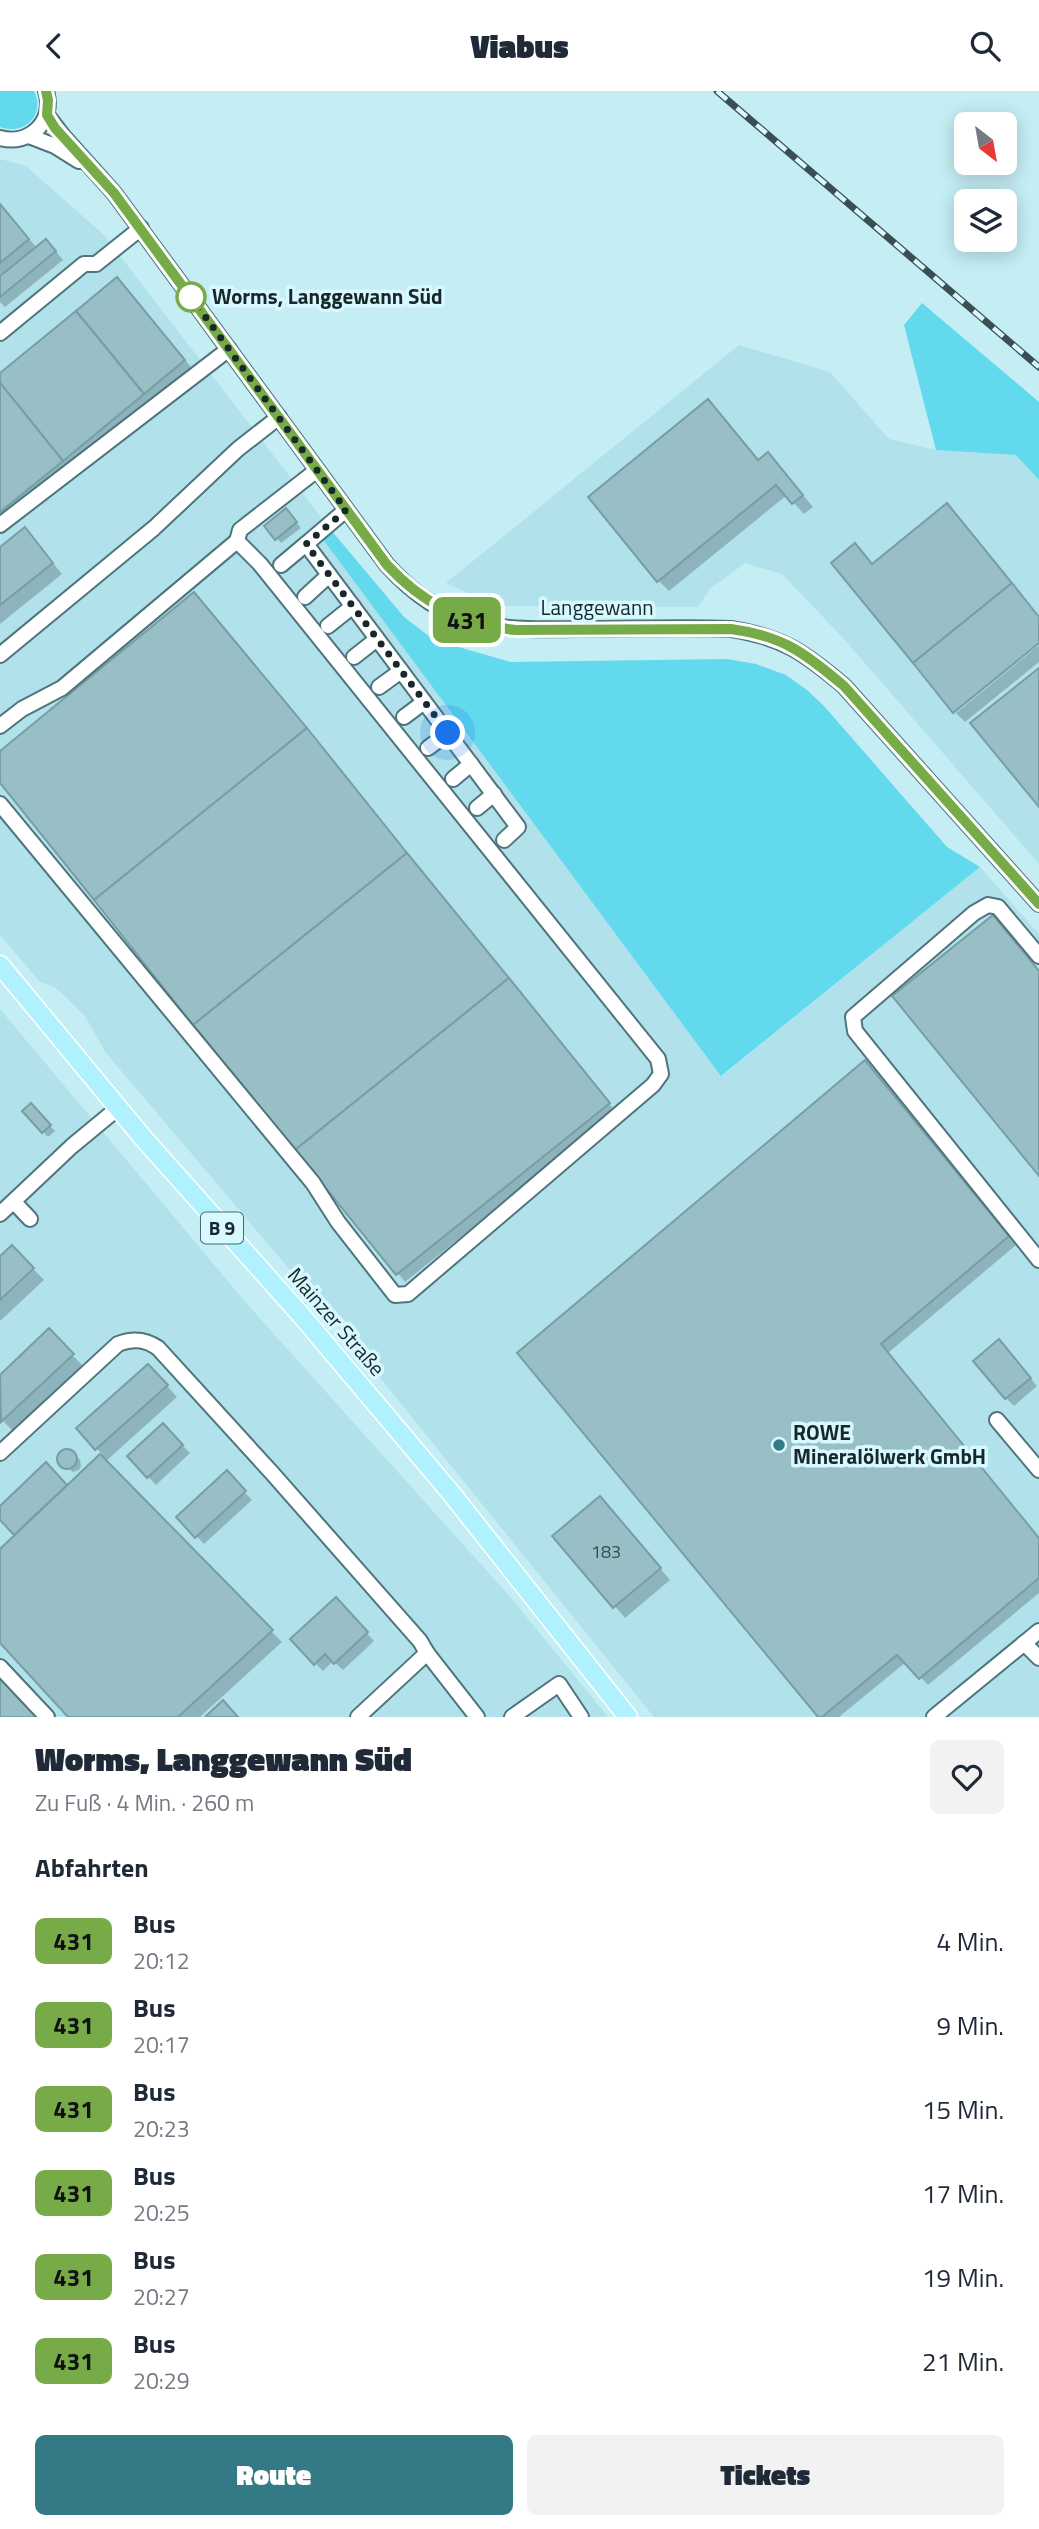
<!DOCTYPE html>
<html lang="de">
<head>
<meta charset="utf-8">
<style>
	:root { --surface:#fff; --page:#f2f2f3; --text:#1f2937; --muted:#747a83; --accent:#347a86 }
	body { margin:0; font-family:"Titillium Web",sans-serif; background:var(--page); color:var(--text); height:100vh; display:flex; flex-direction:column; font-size:26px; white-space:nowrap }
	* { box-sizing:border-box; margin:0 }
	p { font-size:23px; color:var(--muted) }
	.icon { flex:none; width:38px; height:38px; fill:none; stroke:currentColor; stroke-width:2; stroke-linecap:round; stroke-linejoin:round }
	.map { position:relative; height:1626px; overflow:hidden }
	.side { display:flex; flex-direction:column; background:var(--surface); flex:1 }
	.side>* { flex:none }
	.badge { padding:0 14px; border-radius:10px; font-size:24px; line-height:46px }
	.needle { width:46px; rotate:149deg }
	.buttons { position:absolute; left:954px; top:21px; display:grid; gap:14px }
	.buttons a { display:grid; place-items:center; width:63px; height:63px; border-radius:10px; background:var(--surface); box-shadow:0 4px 18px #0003; font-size:35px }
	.you { position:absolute; width:35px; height:35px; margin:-18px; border:5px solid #fff; border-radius:50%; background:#1a73e8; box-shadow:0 0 0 10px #1a73e833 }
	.map>.badge { position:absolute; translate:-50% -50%; box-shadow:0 0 0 4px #fff }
	h2 { padding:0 35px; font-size:26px; line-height:63px }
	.round { display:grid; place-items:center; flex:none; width:74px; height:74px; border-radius:10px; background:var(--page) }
	.headline { display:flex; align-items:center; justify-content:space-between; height:119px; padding:0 35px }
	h1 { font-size:33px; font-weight:800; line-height:52px }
	.action { display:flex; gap:14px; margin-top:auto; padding:14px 35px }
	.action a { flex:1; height:80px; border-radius:10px; background:var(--accent); color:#fff; font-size:28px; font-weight:800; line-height:80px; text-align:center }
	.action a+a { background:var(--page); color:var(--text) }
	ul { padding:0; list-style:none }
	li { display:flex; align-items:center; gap:21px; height:84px; padding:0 35px }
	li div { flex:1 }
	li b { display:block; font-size:26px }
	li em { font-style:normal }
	li .badge { min-width:77px; font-weight:700; text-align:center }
	header { display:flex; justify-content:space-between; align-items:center; height:91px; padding:0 35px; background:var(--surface); font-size:32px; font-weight:800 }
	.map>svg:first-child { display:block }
</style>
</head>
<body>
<header><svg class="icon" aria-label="back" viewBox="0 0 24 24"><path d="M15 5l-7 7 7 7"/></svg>Viabus<svg class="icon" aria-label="search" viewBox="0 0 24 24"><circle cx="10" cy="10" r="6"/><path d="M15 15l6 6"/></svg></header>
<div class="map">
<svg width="1039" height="1626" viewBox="0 0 1039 1626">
	<rect width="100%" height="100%" fill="#c4edf4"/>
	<!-- built -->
	<g fill="#b1e2eb">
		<polygon points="0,68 26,75 104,144 331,439 722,985 980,776 1039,843 1039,1626 654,1626 352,1252 106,962 85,925 56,897 40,891 0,844"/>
		<polygon points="739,254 830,281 889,348 936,359 1016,364 1039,389 1039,773 844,548 782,483 745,472 710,498 698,516 504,515 481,508 446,492"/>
		<polygon points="0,918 247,1213 512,1508 608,1626 0,1626"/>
	</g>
	<!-- green -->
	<g fill="#62d9ed">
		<path d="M0,0H34C46,24 24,45 0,36Z"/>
		<polygon points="922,212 1039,311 1039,389 1016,364 936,359 904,234"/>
		<polygon points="331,439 404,526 434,549 511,571 727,568 756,573 786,584 807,599 824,615 947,756 980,776 721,985 322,447"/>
	</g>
	<!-- shadow -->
	<g fill="#0003">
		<polygon points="0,114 37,157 54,158 63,169 5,216 0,211"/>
		<polygon points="128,199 195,281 0,439 0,284"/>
		<polygon points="708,310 759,370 768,363 813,416 804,423 787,404 669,500 658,489"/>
		<polygon points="290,424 301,437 281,452 277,447"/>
		<polygon points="35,450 62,483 0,533 0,458"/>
		<polygon points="202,511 616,1021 405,1191 0,689 0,663"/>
		<polygon points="1039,554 1039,571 965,631 956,622"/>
		<polygon points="873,979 1016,1154 888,1262 1039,1447 1039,1502 928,1594 906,1571 839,1626 820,1626"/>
		<polygon points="31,1014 55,1040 48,1046 24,1020"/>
		<polygon points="12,1156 44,1189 0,1230 0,1168"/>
		<polygon points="49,1240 83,1275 13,1340 0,1327 0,1286"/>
		<polygon points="1007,1258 1037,1295 1014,1315 1006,1307"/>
		<polygon points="159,1286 177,1306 105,1371 282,1551 200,1626 70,1626 0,1549 0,1460 17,1444 0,1427 0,1418 46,1374 67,1396 102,1363 78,1338"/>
		<polygon points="163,1334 190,1362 156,1394 129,1365"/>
		<polygon points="64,1360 70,1360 80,1369 81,1375 79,1379 73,1381 62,1373 60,1365"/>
		<polygon points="234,1390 252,1409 204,1453 178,1426"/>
		<polygon points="610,1418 670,1489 625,1527 555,1445"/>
		<polygon points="343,1516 374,1550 343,1579 333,1570 323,1580 315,1572"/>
	</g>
	<!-- building -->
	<g fill="#98bfc6" stroke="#789ea5" stroke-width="2">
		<polygon points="0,113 29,148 0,172"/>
		<polygon points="46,148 56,160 0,206 0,185"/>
		<polygon points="117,186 185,269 144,303 76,220"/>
		<polygon points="76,220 144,303 63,370 0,292 0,282"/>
		<polygon points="0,292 63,370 0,421"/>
		<polygon points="708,308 758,369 768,361 803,404 792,413 776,394 657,491 588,406"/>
		<polygon points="947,412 1012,492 913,572 831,472 855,452 872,473"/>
		<polygon points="286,417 297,431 275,449 264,435"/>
		<polygon points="25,436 53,472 0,514 0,456"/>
		<polygon points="1012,492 1039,526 1039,552 953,622 913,572"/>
		<polygon points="194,501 307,637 94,809 0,692 0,660"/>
		<polygon points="1039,577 1039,716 970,632"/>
		<polygon points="307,637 407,762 193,934 94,809"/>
		<polygon points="407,762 509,887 295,1059 193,934"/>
		<polygon points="993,824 1039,880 1039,1085 892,905"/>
		<polygon points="509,887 610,1012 396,1184 295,1059"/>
		<polygon points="865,969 1009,1145 881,1253 1039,1447 1039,1487 919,1588 897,1564 822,1626 818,1626 517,1262"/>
		<polygon points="31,1012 51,1034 42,1042 22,1020"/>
		<polygon points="12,1154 34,1177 0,1209 0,1165"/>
		<polygon points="49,1237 74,1263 1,1331 0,1284"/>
		<polygon points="999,1248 1031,1287 1005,1308 973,1270"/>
		<polygon points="148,1273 168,1294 95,1359 76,1337"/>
		<polygon points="163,1332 183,1354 147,1387 127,1365"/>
		<circle cx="67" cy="1368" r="10"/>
		<polygon points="100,1363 273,1539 178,1626 68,1626 0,1552 0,1458"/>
		<polygon points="46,1371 67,1394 14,1444 0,1429 0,1415"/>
		<polygon points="227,1379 246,1400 195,1447 176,1426"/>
		<polygon points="600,1405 661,1477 613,1517 552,1445"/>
		<polygon points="336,1506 368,1541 334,1573 325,1563 314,1574 290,1548"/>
		<polygon points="0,1581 41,1626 0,1626"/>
		<polygon points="223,1609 238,1626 205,1626"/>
	</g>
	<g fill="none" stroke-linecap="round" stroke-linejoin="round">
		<defs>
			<g id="minor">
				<path d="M47,24L63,45L114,102L387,474C449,542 501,539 586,538C635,538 683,536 731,538C783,546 805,562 844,595L1039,813"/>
				<polyline points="29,45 55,55 79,70"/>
				<path d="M0,47C30,55 55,30 46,0"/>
				<polyline points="0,242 84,173 96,173 141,137"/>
				<polyline points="346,419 306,453 518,736 504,749"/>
				<polyline points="0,434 229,258"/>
				<polyline points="281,474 306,453"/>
				<polyline points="305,506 329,484"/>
				<polyline points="328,535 353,515"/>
				<polyline points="0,564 154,437 238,358 279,326"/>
				<polyline points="354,566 377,548"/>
				<polyline points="379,596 401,580"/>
				<polyline points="404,626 424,611"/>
				<polyline points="0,635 22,618 62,597 237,450 240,439 317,379"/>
				<polyline points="428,657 448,642"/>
				<polyline points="453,688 471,673"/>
				<polyline points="0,713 313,1092 338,1131 395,1204 408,1203 653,994 661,983 658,968 260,473 237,450"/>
				<polyline points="477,717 494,703"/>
				<polyline points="1039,865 998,816 988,814 974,822 853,926 855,940 1039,1169"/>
				<polyline points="14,1111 30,1128"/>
				<polyline points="0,1123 72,1055 118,1017"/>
				<polyline points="997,1329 1039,1379"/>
				<path d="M0,1362L118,1253C133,1247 145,1248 158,1257L272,1382L420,1550L427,1562L358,1626"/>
				<polyline points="1024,1552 1039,1567"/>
				<polyline points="427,1562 477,1626"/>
				<polyline points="0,1576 47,1626"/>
				<polyline points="512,1626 559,1593 581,1626"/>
				<polyline points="934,1626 1039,1540"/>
			</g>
			<polyline id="major" points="0,874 144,1048 301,1224 451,1402 628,1626"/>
		</defs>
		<!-- minor casing -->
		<use href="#minor" stroke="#4f747b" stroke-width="18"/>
		<!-- major casing -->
		<use href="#major" stroke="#fff" stroke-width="21"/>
		<!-- minor -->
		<use href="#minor" stroke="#fff" stroke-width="14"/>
		<!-- major -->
		<use href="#major" stroke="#aff2fe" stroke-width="18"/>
		<defs>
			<polyline id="rail" points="717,0 1039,276"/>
		</defs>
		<!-- rail casing -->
		<use href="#rail" stroke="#3a4f52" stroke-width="7"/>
		<!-- rail -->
		<use href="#rail" stroke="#d8f8ff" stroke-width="4.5" stroke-dasharray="13" stroke-linecap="butt"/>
	</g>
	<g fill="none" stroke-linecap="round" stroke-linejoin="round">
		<defs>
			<path id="line" d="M46,0L48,9L47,24L55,37L114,102L387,474C422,512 464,534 516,539L731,538C783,545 805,562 844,595L1039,813"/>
		</defs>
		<!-- line casing -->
		<use href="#line" stroke="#fff" stroke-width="16"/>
		<!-- line -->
		<use href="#line" stroke="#77ab48" stroke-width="10"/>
		<!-- walk -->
		<polyline stroke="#18282a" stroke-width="7" stroke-dasharray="0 12.6" points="191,206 346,419 306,453 448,642"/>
	</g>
	<!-- markers -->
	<circle fill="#fff" stroke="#77ab48" stroke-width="3.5" cx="191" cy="206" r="14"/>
	<circle fill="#347a86" stroke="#d8f8ff" stroke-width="2.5" cx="779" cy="1354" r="7"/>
	<g text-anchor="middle" stroke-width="7" stroke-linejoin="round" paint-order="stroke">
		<!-- number labels -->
		<g font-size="18" fill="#384e51">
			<text x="606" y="1467">183</text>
		</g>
		<!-- shield labels -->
		<rect fill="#d8f8ff" stroke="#52666a" stroke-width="2" x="201" y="1121.5" width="42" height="31" rx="5"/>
		<g font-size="19" font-weight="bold" fill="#18282a">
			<text x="222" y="1144">B 9</text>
		</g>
		<!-- stop labels -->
		<g font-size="21" font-weight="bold" fill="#18282a" stroke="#d8f8ff" text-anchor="start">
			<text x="212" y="213">Worms, Langgewann Süd</text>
		</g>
		<!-- street labels -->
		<g font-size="21" fill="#18282a" stroke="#d8f8ff">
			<text x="597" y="524">Langgewann</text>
			<text transform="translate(336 1231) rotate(49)" y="7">Mainzer Straße</text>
		</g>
		<!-- poi labels -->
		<g font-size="21" font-weight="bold" fill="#18282a" stroke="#d8f8ff" text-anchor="start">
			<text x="793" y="1349">ROWE<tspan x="793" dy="24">Mineralölwerk GmbH</tspan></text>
		</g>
	</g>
</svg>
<div class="buttons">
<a><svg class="needle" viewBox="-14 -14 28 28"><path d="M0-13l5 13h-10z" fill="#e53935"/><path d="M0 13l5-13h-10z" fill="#747a83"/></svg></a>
<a><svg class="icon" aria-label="layers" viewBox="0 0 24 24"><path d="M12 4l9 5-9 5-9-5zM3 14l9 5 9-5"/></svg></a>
</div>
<div class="you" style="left:448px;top:642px"></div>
<b class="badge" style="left:467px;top:529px;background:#77ab48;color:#111">431</b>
</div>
<section class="side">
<div class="headline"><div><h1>Worms, Langgewann Süd</h1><p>Zu Fuß · 4 Min. · 260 m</p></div><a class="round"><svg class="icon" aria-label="heart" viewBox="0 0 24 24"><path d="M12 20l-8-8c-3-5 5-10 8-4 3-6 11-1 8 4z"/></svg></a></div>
<h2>Abfahrten</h2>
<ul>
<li><span class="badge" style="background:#77ab48;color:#111">431</span><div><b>Bus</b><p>20:12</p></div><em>4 Min.</em></li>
<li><span class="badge" style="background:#77ab48;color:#111">431</span><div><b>Bus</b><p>20:17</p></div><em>9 Min.</em></li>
<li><span class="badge" style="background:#77ab48;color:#111">431</span><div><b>Bus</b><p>20:23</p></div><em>15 Min.</em></li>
<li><span class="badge" style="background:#77ab48;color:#111">431</span><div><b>Bus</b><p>20:25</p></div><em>17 Min.</em></li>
<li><span class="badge" style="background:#77ab48;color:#111">431</span><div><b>Bus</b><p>20:27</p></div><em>19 Min.</em></li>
<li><span class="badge" style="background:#77ab48;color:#111">431</span><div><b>Bus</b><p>20:29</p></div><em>21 Min.</em></li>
</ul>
<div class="action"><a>Route</a><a>Tickets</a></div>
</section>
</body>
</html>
